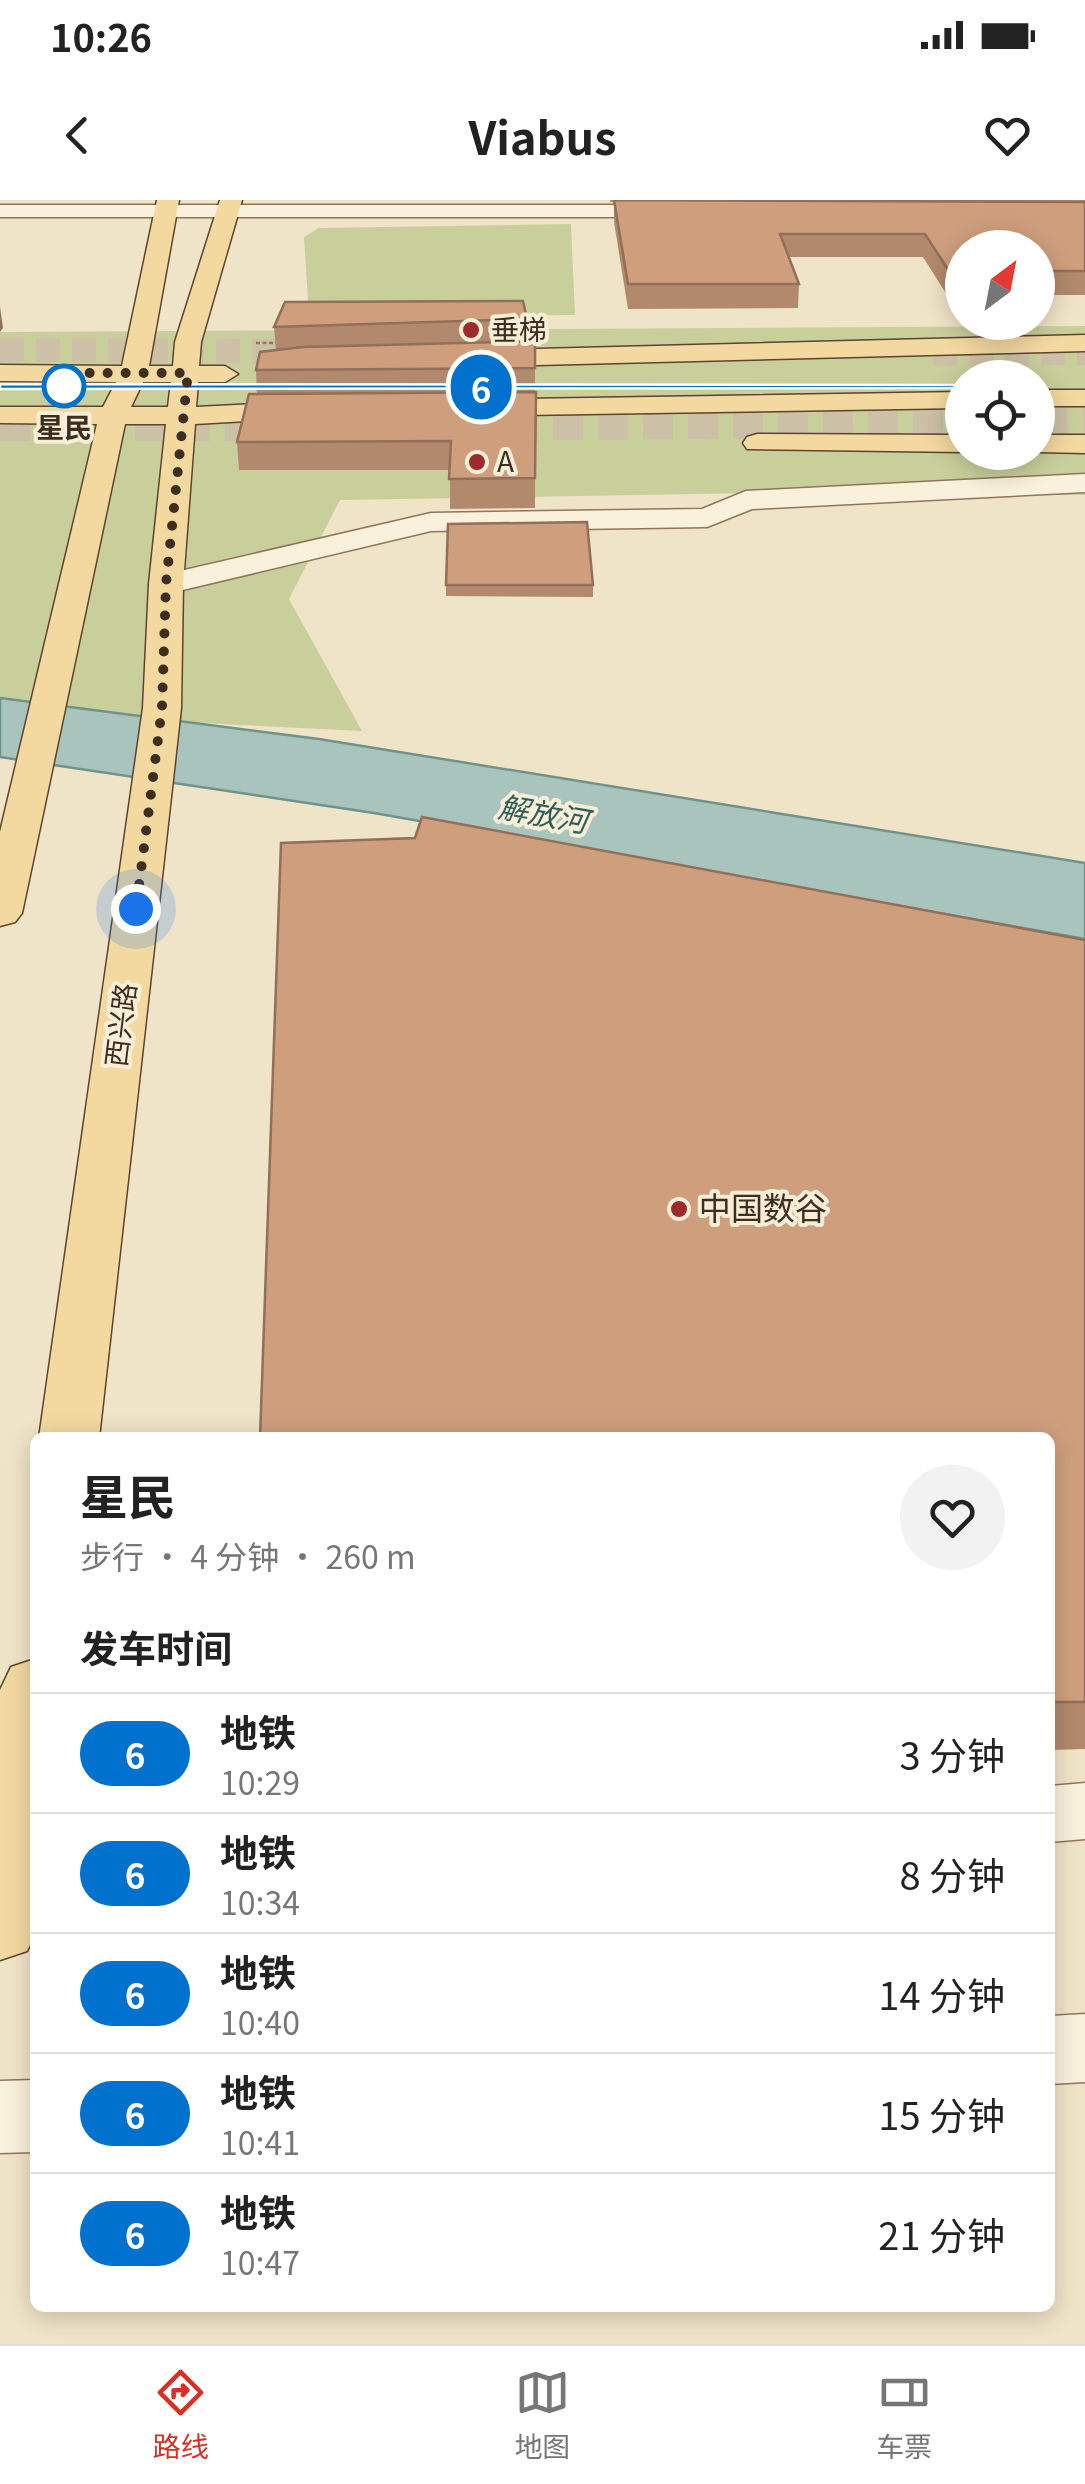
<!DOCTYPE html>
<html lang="zh">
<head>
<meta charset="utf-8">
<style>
	:root { --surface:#fff; --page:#f2f2f2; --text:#222; --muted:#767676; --line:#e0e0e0; --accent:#d93025 }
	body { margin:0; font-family:Georgia,"Noto Sans SC",serif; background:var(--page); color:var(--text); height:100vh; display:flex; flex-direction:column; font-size:38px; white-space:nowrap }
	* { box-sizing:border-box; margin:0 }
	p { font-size:32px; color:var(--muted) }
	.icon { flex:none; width:55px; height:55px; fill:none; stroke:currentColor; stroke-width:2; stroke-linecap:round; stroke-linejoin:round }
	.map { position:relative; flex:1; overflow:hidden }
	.sheet { position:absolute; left:30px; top:1232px; width:1025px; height:880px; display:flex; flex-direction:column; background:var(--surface); border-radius:15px; box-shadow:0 5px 25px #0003 }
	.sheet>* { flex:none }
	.badge { padding:0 20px; border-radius:32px; font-size:35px; line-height:65px }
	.needle { width:65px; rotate:32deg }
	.tools { position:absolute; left:945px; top:30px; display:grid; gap:20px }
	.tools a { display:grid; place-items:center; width:110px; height:110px; border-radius:50%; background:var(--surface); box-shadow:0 5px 25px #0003; font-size:50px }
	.you { position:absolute; width:50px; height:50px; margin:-25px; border:8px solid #fff; border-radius:50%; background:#1a73e8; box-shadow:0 0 0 15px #1a73e833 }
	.map>.badge { position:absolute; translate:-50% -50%; box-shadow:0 0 0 5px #fff }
	h2 { padding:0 50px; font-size:38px; line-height:90px }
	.round { display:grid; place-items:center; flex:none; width:105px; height:105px; border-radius:52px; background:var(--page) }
	.summary { display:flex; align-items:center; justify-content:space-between; height:170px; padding:0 50px }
	h1 { font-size:48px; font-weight:700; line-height:75px }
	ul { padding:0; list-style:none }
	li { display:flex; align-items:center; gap:30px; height:120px; padding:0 50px; border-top:2px solid var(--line) }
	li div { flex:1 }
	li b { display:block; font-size:38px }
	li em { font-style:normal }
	li .badge { min-width:110px; font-weight:700; text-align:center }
	.status { display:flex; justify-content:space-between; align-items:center; height:70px; padding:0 50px; background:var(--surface); direction:ltr }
	.status svg { height:28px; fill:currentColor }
	header { display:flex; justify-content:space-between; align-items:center; height:130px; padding:0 50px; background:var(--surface); font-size:45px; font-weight:700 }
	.dock { display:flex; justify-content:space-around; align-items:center; height:140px; border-top:2px solid var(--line); background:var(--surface); font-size:28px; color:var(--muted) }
	.dock a { display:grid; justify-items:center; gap:5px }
	.dock .active { color:var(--accent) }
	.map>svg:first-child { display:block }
</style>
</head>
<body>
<div class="status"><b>10:26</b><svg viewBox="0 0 49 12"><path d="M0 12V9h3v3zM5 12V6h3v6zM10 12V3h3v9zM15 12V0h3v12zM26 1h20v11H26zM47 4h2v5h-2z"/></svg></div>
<header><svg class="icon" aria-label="back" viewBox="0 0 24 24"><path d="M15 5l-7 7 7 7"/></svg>Viabus<svg class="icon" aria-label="heart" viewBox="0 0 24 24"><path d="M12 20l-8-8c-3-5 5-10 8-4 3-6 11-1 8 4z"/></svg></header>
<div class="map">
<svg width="1085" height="2144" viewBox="0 0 1085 2144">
	<rect width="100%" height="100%" fill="#f0e4c8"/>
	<!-- green -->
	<g fill="#c9cf9b" fill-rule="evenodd">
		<polygon points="571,24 575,115 309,117 304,37 319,28"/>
		<path d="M1085,126V295L758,293L340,300L289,399L362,531L0,513V132ZM962,178H1038V252H962Z"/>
	</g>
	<!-- water -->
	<polygon fill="#a9c4bc" stroke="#6f938a" stroke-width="2.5" points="0,498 319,539 1085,663 1085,739 374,613 0,557"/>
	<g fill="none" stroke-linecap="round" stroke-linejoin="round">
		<!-- highway-tunnel-far1 -->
		<g stroke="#ccc0a6" stroke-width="24" stroke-dasharray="24 12" stroke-linecap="butt">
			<polyline points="0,150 347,151"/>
			<polyline points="933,154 1085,153"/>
		</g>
		<!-- highway-tunnel -->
		<g stroke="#ccc0a6" stroke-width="30" stroke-dasharray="30 15" stroke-linecap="butt">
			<polyline points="1038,221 1085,220"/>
			<polyline points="0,226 317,226"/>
			<polyline points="463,226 962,222"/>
		</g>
		<defs>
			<g id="minor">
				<polygon points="0,5 687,5 698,11 687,17 0,17"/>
				<polygon points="1085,274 1085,292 752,309 707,327 431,331 166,394 154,391 149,384 154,377 431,313 702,309 746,291"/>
				<polygon points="1085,1583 1085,1639 1050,1642 1050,1586"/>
				<polygon points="1085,1814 1085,1882 1050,1884 1050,1816"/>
				<polygon points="35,1880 35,1952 0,1953 0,1881"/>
			</g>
			<g id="major">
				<path d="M157,0H179L149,166H173L175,142L220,0H242L201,142L199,166H225L238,174L225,182H198L196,207L320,201L334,209L320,217L195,224L183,384L181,508L99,1238H39L143,508L149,384L166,224H125L22,713L15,722L0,726V632L97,224L0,223V207H103L116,182L0,181V165L122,166ZM143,182H171L168,207H131Z"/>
				<polygon points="1085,135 1085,151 461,167 448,159 461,151"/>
				<rect x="1038" y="190" width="47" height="16"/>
				<polygon points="962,192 962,208 461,216 447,208 461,200"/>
				<polygon points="757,234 962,235 963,252 747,249 743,243 747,237"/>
				<polygon points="1038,235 1085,235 1085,253 1037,252"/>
				<polygon points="35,1459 35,1735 27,1751 0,1760 0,1490 11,1467"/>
			</g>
		</defs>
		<!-- minor casing -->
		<use href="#minor" stroke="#8d765c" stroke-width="3"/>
		<!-- major casing -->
		<use href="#major" stroke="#5b4430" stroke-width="3"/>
		<!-- path -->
		<polyline stroke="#8d765c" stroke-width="2.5" stroke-dasharray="4 2.5" stroke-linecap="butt" points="256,143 283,143"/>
		<!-- minor -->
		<use href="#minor" fill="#faf1dc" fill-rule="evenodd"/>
		<!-- major -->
		<use href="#major" fill="#f3d9a0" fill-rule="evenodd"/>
	</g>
	<!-- wall -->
	<g fill="#b2896c">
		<polygon points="610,0 1085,0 1085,95 1038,95 1038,48 962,48 962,95 947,95 923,57 789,57 799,84 798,108 628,109 614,22 614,2 610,2"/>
		<polygon points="527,119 527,142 535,141 535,308 450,309 450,270 239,270 237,242 257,194 256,170 276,150 274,127"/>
		<polygon points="446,385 593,385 593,397 446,396"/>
		<polygon points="1085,740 1085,1549 1050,1550 1050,1238"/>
	</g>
	<!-- shaded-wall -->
	<polygon fill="#916f58" points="0,107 3,128 0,132"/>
	<!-- building -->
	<g fill="#cf9f7d" stroke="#916f58" stroke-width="2.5">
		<polygon points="614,0 1085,2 1085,71 1038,71 1038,48 962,48 962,71 949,71 925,34 780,34 799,84 628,84"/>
		<polygon points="523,101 527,119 274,127 285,102"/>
		<polygon points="535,141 535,168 256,170 260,152 303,147"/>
		<polygon points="536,192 535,278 449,279 451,241 237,242 249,194"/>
		<polygon points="587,322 593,385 446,385 448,324"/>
		<polygon points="422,617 1085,740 1085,1502 1050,1502 1050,1238 260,1238 281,643 415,638"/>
	</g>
	<!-- line -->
	<polygon fill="#0072ce" stroke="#fff" stroke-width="2.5" points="0,184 962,185 967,188 0,189"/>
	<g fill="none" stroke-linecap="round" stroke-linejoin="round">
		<!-- walk -->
		<polyline stroke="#3d2e20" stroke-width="10" stroke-dasharray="0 18" points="64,186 67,173 188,173 166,384 162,508 136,709"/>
	</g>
	<!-- markers -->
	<g fill="#9e2a2b" stroke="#f7eed8" stroke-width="4">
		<circle cx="471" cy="130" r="10"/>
		<circle cx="477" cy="262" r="10"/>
		<circle cx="679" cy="1009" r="10"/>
	</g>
	<circle fill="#fff" stroke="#0072ce" stroke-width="5" cx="64" cy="186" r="20"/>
	<g text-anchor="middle" stroke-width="8" stroke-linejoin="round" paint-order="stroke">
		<!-- far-poi labels -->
		<g font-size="28" fill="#3d2e20" stroke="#f7eed8" text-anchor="start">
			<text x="491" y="140">垂梯</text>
			<text x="497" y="272">A</text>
		</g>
		<!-- far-stop labels -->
		<g font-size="28" font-weight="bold" fill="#3d2e20" stroke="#f7eed8">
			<text x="64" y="238">星民</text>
		</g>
		<!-- far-street labels -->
		<g font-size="28" fill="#3d2e20" stroke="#f7eed8">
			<text transform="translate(121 825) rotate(-83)" y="10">西兴路</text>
		</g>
		<!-- far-water labels -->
		<g font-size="30" font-style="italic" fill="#2f5d5a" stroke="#f7eed8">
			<text transform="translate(543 615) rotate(10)" y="10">解放河</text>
		</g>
		<!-- poi labels -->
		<g font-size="32" fill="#3d2e20" stroke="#f7eed8" text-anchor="start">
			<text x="699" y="1020">中国数谷</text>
		</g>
	</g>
</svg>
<div class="tools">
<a><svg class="needle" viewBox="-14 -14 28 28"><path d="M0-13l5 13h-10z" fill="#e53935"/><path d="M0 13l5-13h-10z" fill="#767676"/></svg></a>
<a><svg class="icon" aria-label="locate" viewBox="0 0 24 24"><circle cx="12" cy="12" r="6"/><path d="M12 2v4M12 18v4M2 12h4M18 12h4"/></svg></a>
</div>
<div class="you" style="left:136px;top:709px"></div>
<b class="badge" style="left:481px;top:187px;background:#0072ce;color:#fff">6</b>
<section class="sheet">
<div class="summary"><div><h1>星民</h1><p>步行 · 4 分钟 · 260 m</p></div><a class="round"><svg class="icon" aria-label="heart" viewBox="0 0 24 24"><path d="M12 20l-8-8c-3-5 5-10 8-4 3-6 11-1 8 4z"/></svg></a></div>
<h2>发车时间</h2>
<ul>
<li><span class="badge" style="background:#0072ce;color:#fff">6</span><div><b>地铁</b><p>10:29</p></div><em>3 分钟</em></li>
<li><span class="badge" style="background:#0072ce;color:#fff">6</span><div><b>地铁</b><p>10:34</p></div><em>8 分钟</em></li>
<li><span class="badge" style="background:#0072ce;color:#fff">6</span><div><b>地铁</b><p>10:40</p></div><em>14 分钟</em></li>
<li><span class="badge" style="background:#0072ce;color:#fff">6</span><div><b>地铁</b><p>10:41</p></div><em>15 分钟</em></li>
<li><span class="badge" style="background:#0072ce;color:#fff">6</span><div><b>地铁</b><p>10:47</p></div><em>21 分钟</em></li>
</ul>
</section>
</div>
<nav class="dock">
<a class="active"><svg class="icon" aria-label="directions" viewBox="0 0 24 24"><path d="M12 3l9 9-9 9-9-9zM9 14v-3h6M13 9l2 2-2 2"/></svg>路线</a>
<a><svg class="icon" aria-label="map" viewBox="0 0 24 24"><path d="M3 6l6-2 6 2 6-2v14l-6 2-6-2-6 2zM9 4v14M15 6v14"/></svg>地图</a>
<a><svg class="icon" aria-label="tickets" viewBox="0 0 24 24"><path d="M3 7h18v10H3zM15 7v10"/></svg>车票</a>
</nav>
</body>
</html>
